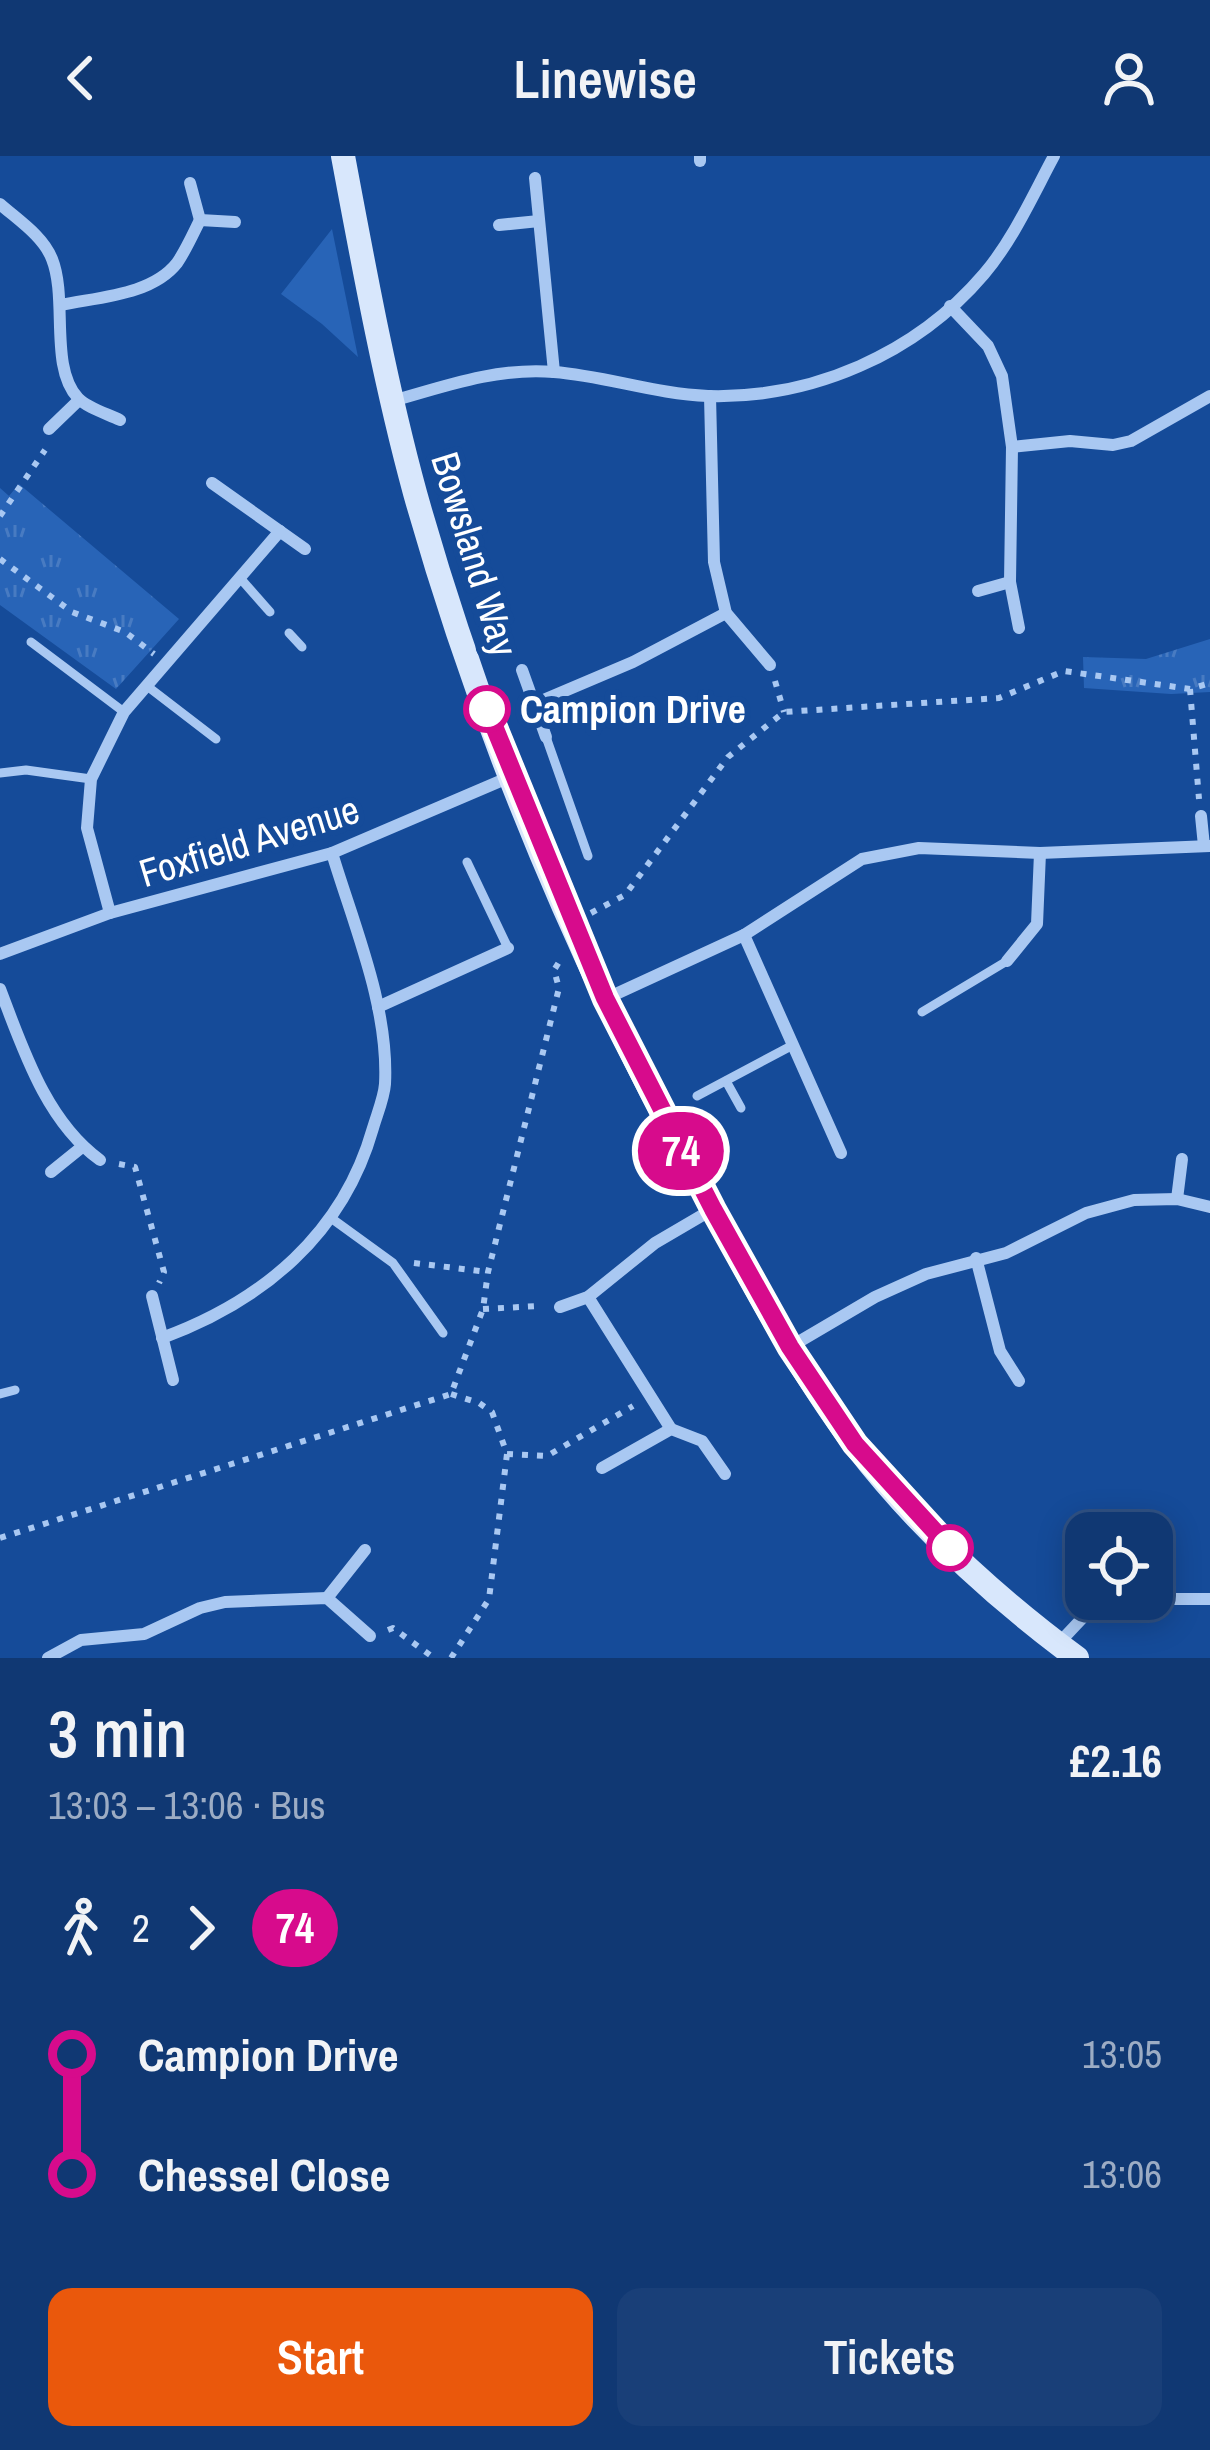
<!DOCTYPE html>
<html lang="en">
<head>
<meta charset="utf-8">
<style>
	:root { --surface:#103873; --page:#193f78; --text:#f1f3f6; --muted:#9cacc4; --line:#305285; --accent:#ea580c }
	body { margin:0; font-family:"Archivo Narrow",sans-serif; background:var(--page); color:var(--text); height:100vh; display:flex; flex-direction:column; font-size:45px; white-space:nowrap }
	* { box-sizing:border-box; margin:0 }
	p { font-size:39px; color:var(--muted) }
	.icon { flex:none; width:66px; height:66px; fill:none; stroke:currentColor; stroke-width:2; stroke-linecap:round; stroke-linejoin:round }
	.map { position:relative; height:1502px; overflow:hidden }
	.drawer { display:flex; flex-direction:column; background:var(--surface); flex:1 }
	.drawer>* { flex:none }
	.badge { padding:0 24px; border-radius:39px; font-size:42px; line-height:78px }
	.fabs { position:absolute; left:1065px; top:1356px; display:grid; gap:24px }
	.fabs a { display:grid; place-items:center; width:108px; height:108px; border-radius:24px; background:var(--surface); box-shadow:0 6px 30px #0003,0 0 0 3px var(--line); font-size:60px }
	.map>.badge { position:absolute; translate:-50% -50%; box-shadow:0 0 0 6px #fff }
	.legs { display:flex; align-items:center; gap:18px; height:132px; padding:0 48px; font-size:39px }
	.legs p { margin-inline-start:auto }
	.summary { display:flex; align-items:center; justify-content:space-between; height:204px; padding:0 48px }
	h1 { font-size:66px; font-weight:600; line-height:90px }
	.button { display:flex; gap:24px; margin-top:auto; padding:24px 48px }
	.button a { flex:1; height:138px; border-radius:24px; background:var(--accent); color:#fff; font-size:48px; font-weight:600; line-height:138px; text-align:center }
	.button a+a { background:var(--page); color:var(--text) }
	ul { padding:0 48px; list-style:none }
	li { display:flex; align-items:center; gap:42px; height:120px; font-size:45px }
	li i { display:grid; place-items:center; width:18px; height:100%; margin:0 15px; background:currentColor }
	li i::after { content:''; width:30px; height:30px; margin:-15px; border:9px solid; border-radius:50%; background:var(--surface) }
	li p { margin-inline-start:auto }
	li:first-child i { background:linear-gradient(#0000 50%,currentColor 0) }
	li:last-child i { background:linear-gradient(currentColor 50%,#0000 0) }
	header { display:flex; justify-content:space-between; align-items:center; height:156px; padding:0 48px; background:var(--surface); font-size:54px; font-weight:600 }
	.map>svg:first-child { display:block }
</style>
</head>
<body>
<header><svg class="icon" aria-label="back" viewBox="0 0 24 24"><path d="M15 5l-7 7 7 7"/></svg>Linewise<svg class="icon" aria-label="person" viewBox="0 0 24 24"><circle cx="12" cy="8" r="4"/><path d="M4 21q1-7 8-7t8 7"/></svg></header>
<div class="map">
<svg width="1210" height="1502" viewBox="0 0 1210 1502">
	<defs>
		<pattern id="park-tufts" width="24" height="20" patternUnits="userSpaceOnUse" patternTransform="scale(3)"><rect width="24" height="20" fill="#2864b7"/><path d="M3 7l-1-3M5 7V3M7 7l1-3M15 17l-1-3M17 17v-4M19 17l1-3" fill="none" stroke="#487bc2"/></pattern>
	</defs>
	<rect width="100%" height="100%" fill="#154b99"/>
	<!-- green -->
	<polygon fill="#2864b7" points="332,73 358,201 322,168 281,138"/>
	<!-- park -->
	<g fill="url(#park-tufts)">
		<polygon points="19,328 179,463 116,533 0,449 0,332 9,340"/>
		<polygon points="1210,483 1210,536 1171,538 1084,532 1083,501 1146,503"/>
	</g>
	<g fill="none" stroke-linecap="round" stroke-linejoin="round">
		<!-- path -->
		<g stroke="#a9c8f2" stroke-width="6" stroke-dasharray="6 9" stroke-linecap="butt">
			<polyline points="0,360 45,294"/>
			<polyline points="0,403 72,456 125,476 154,498"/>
			<polyline points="775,525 784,556"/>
			<polyline points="1190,533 1199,643"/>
			<polyline points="591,757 625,739 728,601 784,556 999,542 1064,515 1190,533 1210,527"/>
			<polyline points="119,1008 135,1011 164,1116 159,1127"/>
			<polyline points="414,1107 488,1116"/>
			<polyline points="483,1153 539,1150"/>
			<polyline points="451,1238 479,1247 492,1256 507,1298 489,1443 451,1502"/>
			<polyline points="507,1298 547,1300 633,1250"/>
			<polyline points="0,1382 451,1238 483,1153 488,1116 559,832 554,814 561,803"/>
			<polyline points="388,1474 393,1472 434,1502"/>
		</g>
		<!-- lane -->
		<g stroke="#a9c8f2" stroke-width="9">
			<polyline points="240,422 270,456"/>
			<polyline points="289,477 302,491"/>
			<polyline points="31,486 124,556"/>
			<polyline points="147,530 216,583"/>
			<polyline points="546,581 588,700"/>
			<polyline points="0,617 26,614 91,623"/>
			<polyline points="467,706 508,792"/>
			<polyline points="922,856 1007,805"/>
			<polyline points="726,925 741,952"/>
			<polyline points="697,940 793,889"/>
			<polyline points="331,1062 393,1107 443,1177"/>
			<polyline points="0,1238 15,1234"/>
		</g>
		<!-- street -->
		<g stroke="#a9c8f2" stroke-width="12">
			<polyline points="700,5 700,0"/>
			<polyline points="535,22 554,216"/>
			<polyline points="190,27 200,64 235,66"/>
			<path d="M0,48C18,64 43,80 52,103C68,143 49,211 78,242C87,252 108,258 120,264"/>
			<polyline points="499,69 539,65"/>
			<path d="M61,149C99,141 152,139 177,107C186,94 193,78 200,64"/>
			<polyline points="950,150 988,190 1002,220 1012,291 1010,426 1019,472"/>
			<polyline points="710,240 714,406 726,457 770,509"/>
			<path d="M393,245C445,230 499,211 554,216C606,220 655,238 708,240C812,243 916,198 984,118C1013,84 1033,39 1054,0"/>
			<polyline points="49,273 79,244"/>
			<polyline points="1012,291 1070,285 1113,289 1131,285 1210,240"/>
			<polyline points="212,327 305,393"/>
			<polyline points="978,435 1010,426"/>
			<polyline points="522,514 546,581"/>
			<polyline points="534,548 633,506 726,457"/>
			<polyline points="1201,660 1204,690"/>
			<polyline points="110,757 87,672 91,623 124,556 280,375"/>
			<polyline points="744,779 841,997"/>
			<polyline points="0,798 110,757 332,697 512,620"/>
			<polyline points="1007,805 1037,768 1040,697"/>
			<path d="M0,833C23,893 46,965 100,1004"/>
			<polyline points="605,843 744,779 862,703 919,692 1040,697 1210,690"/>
			<polyline points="378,851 508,792"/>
			<polyline points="51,1016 82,991"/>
			<polyline points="1177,1043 1182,1003"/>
			<polyline points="976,1102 1000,1195 1019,1225"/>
			<polyline points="152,1140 173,1224"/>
			<polyline points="588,1141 671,1273"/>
			<polyline points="560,1151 588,1141 655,1087 713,1053"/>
			<path d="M162,1182C263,1145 343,1078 373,972C377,958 384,942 385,928C389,851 354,770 332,697"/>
			<polyline points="790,1191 875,1141 926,1118 1006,1097 1086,1057 1134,1044 1177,1043 1210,1051"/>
			<polyline points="602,1312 671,1273 702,1285 725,1318"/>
			<polyline points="327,1442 365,1394"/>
			<polyline points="1058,1488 1090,1454 1108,1443 1210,1443"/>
			<polyline points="48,1502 81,1484 144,1478 200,1452 225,1446 327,1442 370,1480"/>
		</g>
		<!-- secondary -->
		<path stroke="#d8e7fc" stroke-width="24" d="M343,0C364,112 385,227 415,337C481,572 578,802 693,1016C743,1109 792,1205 855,1289C917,1370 996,1442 1077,1502"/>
	</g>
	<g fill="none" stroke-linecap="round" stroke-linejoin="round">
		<defs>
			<polyline id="line-1" points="487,553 605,842 713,1053 790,1191 855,1288 950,1392"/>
		</defs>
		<!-- line-1 casing -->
		<use href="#line-1" stroke="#fff" stroke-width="27"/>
		<!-- line-1 -->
		<use href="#line-1" stroke="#d70b8c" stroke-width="18"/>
	</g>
	<!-- markers -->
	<g fill="#fff" stroke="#d70b8c" stroke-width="6">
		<circle cx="487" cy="553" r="21"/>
		<circle cx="950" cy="1392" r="21"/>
	</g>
	<g text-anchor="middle" stroke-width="12" stroke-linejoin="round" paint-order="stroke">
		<!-- street labels -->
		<g font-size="39" fill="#fff" stroke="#154b99">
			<text transform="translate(475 398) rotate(73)" y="14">Bowsland Way</text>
			<text transform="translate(249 685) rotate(-17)" y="14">Foxfield Avenue</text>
		</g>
		<!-- stop labels -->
		<g font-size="39" font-weight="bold" fill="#fff" stroke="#154b99" text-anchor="start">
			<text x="520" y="567">Campion Drive</text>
		</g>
	</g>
</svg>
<div class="fabs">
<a><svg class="icon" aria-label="locate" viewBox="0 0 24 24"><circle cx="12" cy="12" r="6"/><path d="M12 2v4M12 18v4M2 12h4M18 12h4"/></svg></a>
</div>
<b class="badge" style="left:681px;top:995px;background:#d70b8c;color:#fff">74</b>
</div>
<section class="drawer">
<div class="summary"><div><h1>3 min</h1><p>13:03 – 13:06 · Bus</p></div><b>£2.16</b></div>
<div class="legs"><svg class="icon" aria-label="walk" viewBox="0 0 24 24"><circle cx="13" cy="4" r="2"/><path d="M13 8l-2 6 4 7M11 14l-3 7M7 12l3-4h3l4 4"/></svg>2<svg class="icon" aria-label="forward" viewBox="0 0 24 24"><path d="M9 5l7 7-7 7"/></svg><b class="badge" style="background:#d70b8c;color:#fff">74</b></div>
<ul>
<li><i style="color:#d70b8c"></i><b>Campion Drive</b><p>13:05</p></li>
<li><i style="color:#d70b8c"></i><b>Chessel Close</b><p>13:06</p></li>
</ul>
<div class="button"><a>Start</a><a>Tickets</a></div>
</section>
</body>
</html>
